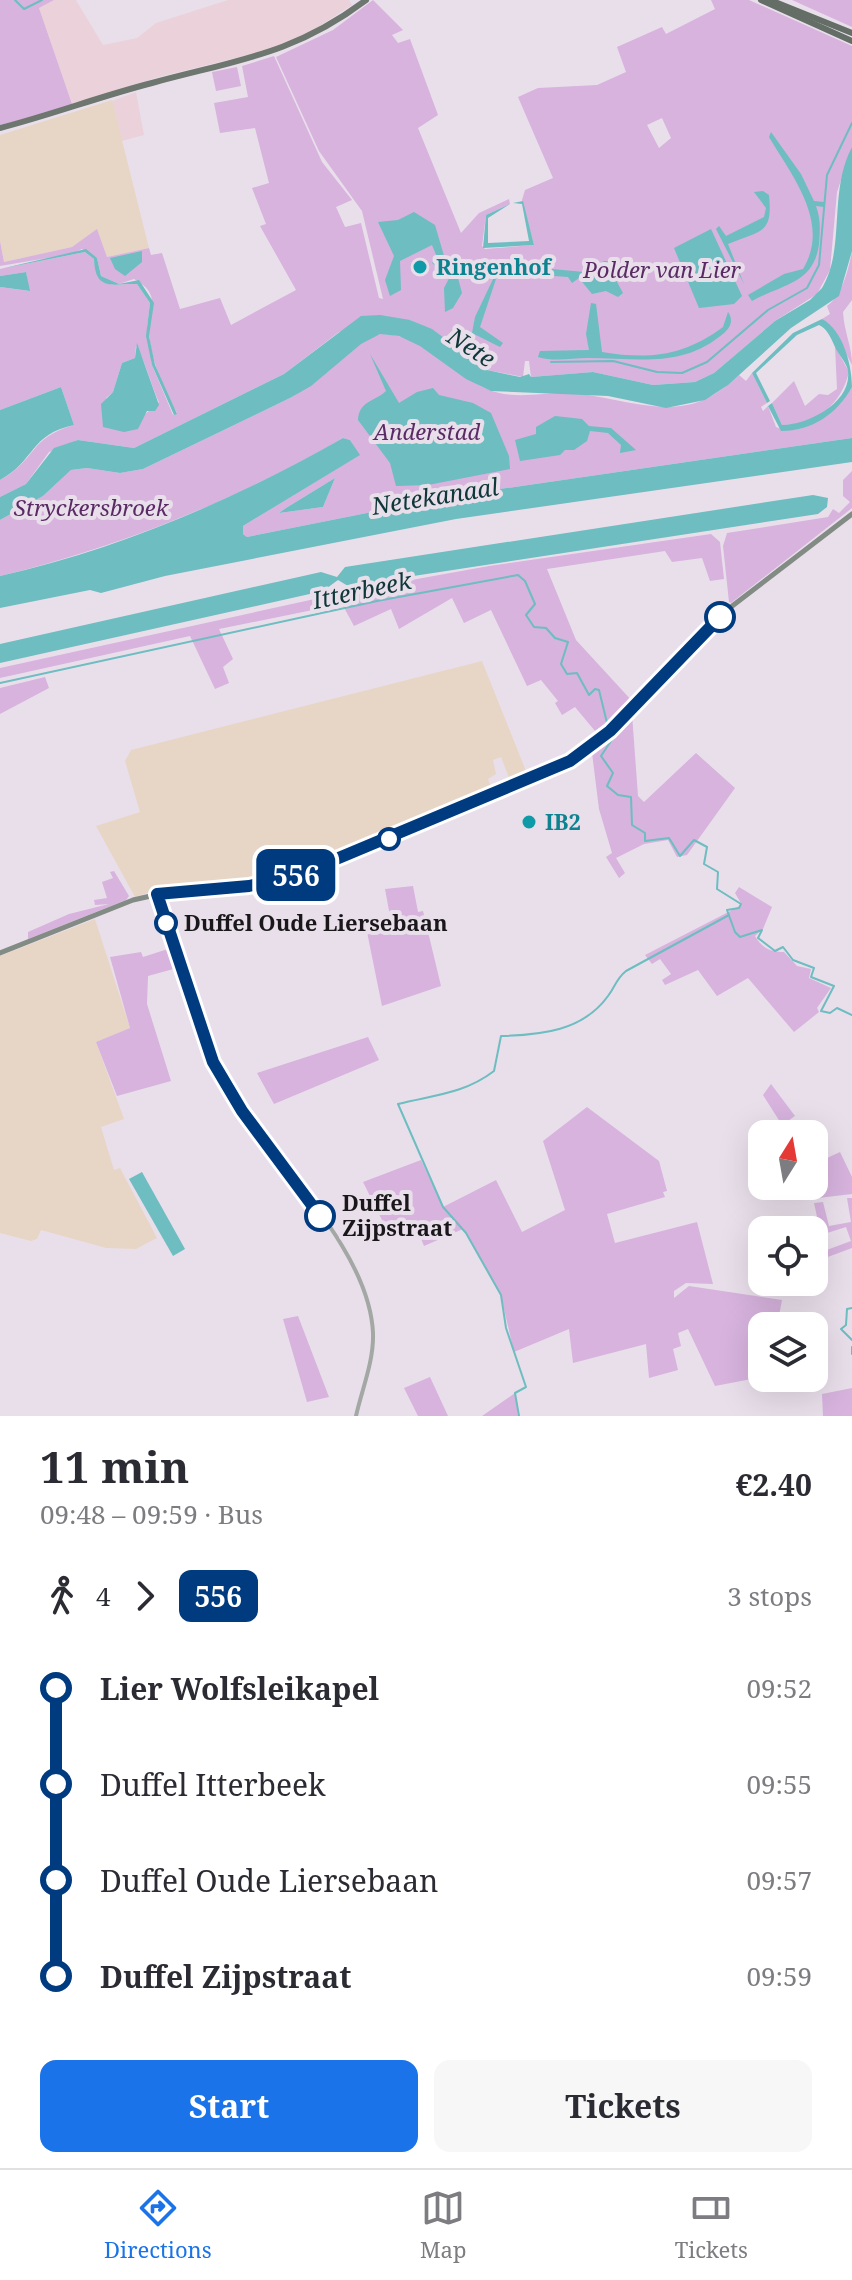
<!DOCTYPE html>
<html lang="en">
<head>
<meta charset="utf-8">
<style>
	:root { --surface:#fff; --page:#f7f7f7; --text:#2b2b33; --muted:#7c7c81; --line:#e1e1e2; --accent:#1a73e8 }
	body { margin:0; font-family:"Noto Serif",serif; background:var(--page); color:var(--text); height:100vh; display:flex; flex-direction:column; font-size:30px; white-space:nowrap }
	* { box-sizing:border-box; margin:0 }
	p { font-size:26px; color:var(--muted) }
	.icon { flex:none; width:44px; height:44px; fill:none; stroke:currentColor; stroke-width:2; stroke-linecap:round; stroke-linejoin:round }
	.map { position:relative; height:1416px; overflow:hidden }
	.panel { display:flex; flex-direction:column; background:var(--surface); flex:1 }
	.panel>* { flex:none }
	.badge { padding:0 16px; border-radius:12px; font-size:28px; line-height:52px }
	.needle { width:52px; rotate:11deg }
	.controls { position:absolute; left:748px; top:1120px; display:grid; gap:16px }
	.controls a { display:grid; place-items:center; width:80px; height:80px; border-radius:16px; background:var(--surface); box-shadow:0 8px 32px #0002; font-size:40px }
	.map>.badge { position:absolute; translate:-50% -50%; box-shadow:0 0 0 4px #fff }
	.legs { display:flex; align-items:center; gap:12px; height:88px; padding:0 40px; font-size:26px }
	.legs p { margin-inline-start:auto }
	.headline { display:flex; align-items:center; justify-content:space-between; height:136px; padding:0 40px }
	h1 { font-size:44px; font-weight:700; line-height:60px }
	.primary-button { display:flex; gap:16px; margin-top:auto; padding:16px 40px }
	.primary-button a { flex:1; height:92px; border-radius:16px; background:var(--accent); color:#fff; font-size:32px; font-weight:700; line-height:92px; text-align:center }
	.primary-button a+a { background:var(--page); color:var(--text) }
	ul { padding:0 40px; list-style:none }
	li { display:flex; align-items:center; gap:28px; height:96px; font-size:30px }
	li i { display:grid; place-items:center; width:12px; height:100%; margin:0 10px; background:currentColor }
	li i::after { content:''; width:20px; height:20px; margin:-10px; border:6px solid; border-radius:50%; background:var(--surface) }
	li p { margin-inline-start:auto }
	li:first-child i { background:linear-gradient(#0000 50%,currentColor 0) }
	li:last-child i { background:linear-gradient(currentColor 50%,#0000 0) }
	.tab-bar { display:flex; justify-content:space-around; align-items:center; height:112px; border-top:2px solid var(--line); background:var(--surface); font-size:22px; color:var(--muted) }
	.tab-bar a { display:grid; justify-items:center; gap:4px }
	.tab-bar .on { color:var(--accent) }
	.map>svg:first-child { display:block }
</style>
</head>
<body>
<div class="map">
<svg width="852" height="1416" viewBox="0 0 852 1416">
	<rect width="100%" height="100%" fill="#e9dfeb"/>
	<!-- commercial -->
	<g fill="#ebd1d9">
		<polygon points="54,0 76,0 103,45 137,38 156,23 228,0 349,0 352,5 309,33 268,50 155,78 73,107 39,8"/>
		<polygon points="136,92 144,135 122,141 112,101"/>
	</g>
	<!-- industrial -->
	<g fill="#e7d6c5">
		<polygon points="112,100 149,248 107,257 97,230 72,247 4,262 0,241 0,135"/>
		<polygon points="482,661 528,776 511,783 501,757 493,760 496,774 488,779 492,790 305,867 242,883 160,889 135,897 96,826 140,812 125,761 131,750"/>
		<polygon points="95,919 130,1028 96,1042 124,1119 101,1127 114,1170 120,1168 157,1238 136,1249 106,1248 41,1230 37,1239 31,1241 0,1233 0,956"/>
	</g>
	<!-- green -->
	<g fill="#d7b3de" fill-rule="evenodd">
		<polygon points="0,0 54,0 39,8 73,107 0,125"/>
		<path d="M373,0L403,30L392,35L398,43L410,39L438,115L418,128L461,233L479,213L509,199L510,204L486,215L482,246L485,249L534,245L522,200L525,190L553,178L518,97L538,88L597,85L626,72L617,47L662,27L666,34L715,9L711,0H749L852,46V147L837,192L830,270L817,294L775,321L714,373L695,382L653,385L593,372L531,377L529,361H525L523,377L487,370L432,330L410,320L339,332L284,374L134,448L78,440L49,452L26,484L0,497V480C37,460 28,438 74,425L61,387L0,410V287L29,291L26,272L0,276V269L85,252L94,259C96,292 115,283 137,284L150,303L147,328L152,365L173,415L177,413C163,390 152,362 149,335C146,311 165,296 134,279L119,284L101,276L97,258L82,249L71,254L0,266V241L4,262L72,247L97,229L107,257L149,248L151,255L162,253L180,309L220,298L231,325L296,290L260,226L266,224L252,188L269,183L255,128L220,133L214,103L248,97L242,66L274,56L322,162L352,200L336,207L345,227L361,223L379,298L383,299L362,211L319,151L276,57L333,30ZM662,118L671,138L659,148L647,125ZM136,346C142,352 153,390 159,402L142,417L138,429H115L106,398L113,392L122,363L135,358Z"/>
		<polygon points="792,0 852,0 852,27"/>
		<polygon points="237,67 241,86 216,91 212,72"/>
		<path d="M852,251V300L843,312C844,332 852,346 852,365L835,332L822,319L830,314L827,306C842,296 849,268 852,251Z"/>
		<path d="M380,334C421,332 452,373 487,389C511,400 540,393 566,393C604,394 644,411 681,406C705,403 721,391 739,375L746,381L752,373L767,403L761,407L763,411L768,406L776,427C805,439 837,410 852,387V438L452,496L247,537L243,534V526L359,455L350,440L343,438C236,500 120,547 0,576V520L43,496L71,470L87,468L120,473L143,469L290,398C321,380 347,345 380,334ZM335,478L323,507L279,513L286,508Z"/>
		<path d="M835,346L849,372C841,405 816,425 782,425L772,403L794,381L805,406L819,394L828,395L837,389Z"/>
		<polygon points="852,471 852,508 731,603 729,602 723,546 727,533 828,517 833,509 839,513 850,502 843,496 843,480"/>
		<polygon points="711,534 720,542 724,579 710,581 702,558 672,562 665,551 547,569 576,640 633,702 600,737 575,707 562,715 555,703 558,701 541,680 527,686 491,610 464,623 452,598 399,629 391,609 354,626 342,604 219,629 233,659 223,667 229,683 215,689 190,636 0,678 0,668 356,590 489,566"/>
		<polygon points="45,677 49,688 0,714 0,688"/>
		<polygon points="632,714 638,796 644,802 696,753 735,788 687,855 677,857 668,840 644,844 616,858 625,873 619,878 606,857 612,853 599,809 592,753"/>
		<polygon points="114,871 129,896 126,900 28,939 28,932 69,914 109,904 95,905 94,900 107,898 102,882 113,878 110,872"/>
		<polygon points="413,886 418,912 423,911 441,986 382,1006 367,932 384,929 382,918 390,916 385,889"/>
		<path d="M739,887L772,907L763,929L755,936C762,948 770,952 784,952L797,966L811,969L809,978L831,988L817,1008L819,1012L794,1032L748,978L717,996L698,970L665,985L662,980L671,974L660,959L652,964L645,955L742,905L735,893Z"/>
		<polygon points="171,948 177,968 148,976 147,1004 171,1081 117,1096 96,1042 130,1028 110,957 141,952 143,957"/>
		<polygon points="368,1037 379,1060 274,1104 257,1073"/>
		<polygon points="771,1084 795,1116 782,1125 763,1095"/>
		<polygon points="587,1107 659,1161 667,1191 663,1192 665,1197 607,1214 615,1243 697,1222 713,1284 686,1283 674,1291 674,1298 689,1286 782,1300 777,1326 762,1326 762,1377 715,1386 688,1329 678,1333 681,1346 673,1349 678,1370 649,1378 646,1344 573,1363 569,1329 514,1352 501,1296 463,1229 424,1246 414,1222 388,1232 363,1182 421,1160 443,1207 496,1180 522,1232 565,1210 543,1141"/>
		<polygon points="840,1152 852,1177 852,1194 810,1199 814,1164"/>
		<polygon points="847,1198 852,1198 852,1248 825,1258 824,1251 851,1241 846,1227 821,1235 814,1203 823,1202 829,1226 851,1222"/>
		<polygon points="298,1316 329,1397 307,1402 283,1319"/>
		<polygon points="430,1377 448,1416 418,1416 404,1388"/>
		<polygon points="852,1388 852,1416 823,1416 822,1394"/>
		<polygon points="515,1393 518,1416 482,1416"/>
	</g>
	<!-- water -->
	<g fill="#6dbdc1">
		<path d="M771,132L801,174L814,201L824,202V207L816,206C821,220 820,229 819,244C814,284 782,284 752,301L748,295L784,274L803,269C831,223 792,176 769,137Z"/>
		<path d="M852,147V251L839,296L791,328L728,385L705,400L666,408L608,396L491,391L466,379L420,346L399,336L380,334L361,344L311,386L290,398L143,469L120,473L87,468L71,470L43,496L0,520V497L26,484L54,448L78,440L134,448L284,374L361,316L380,315L410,320L432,329L487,370L520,377L529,374L531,377L593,372L653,385L695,382L714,373L775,321L810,300L822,288C846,248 828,192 852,147Z"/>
		<path d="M763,191L769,195C773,235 761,230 728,244L744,284L716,229L719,226L726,236L764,217L766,208L754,192Z"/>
		<polygon points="523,201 534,245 483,248 486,215 510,204 488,218 488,243 529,241 522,204 513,203"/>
		<polygon points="414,212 435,225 447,266 443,271 432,263 437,257 432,245 400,261 401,290 390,296 385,280 394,256 378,222 398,220"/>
		<polygon points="711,229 742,296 734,304 699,308 674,248"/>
		<path d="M86,249L97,258L101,276L119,284L139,280L154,303L149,336L155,365L177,414L174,415L152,365L146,336L150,303L137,284C115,283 95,293 94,259L85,252L0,269Z"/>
		<polygon points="142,251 142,262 125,276 115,269 110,258"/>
		<polygon points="604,261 608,261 608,267 620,265 627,271 627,276 617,282 623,293 618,297 606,291 592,294 579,278 572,283 568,277 540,275 496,279 480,327 503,343 500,347 472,333 475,317 495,275 541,268 584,272"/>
		<polygon points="455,267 462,293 453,308 445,312 444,288"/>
		<polygon points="26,272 30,291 0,287 0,276"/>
		<path d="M591,303L596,304L602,352C649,360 684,356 723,327L728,312C735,322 729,330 719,337C679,368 636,358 588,358C571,358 554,362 538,357L540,351L589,350L586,334Z"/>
		<path d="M822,319C843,330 852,365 852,387C837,414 812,431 781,431L768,406L772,403L782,425C807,425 852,403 848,371C847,364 840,356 836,349C831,339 828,329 819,325L797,335L756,373L770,401L767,403L752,373L793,333Z"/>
		<polygon points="137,343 159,405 155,411 147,411 138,429 124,432 103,427 101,404 113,392 122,363 135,358"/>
		<path d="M370,354L399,403L417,392L433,388L439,395L473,403L491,413L509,456L510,469L428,485L396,486L390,463L358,420C359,401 374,402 386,391Z"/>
		<path d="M61,387L74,425C30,434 35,461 0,480V410Z"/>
		<polygon points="555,416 582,419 589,426 611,428 636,450 620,453 621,445 608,433 590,431 587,441 574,450 565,450 560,455 520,461 515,440 536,434 536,427"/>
		<path d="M343,438L350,440L360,455L243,526V534L247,537L452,496L852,438V462L456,519L165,576L101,593L90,590L0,608V576C120,549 236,499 343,438Z"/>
		<polygon points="335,478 323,507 279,513 286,508"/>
		<polygon points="813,495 828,498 827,507 818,514 348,586 338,580 323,591 0,663 0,644 321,572 337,577 345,567"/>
		<polygon points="142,1172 185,1249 173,1256 129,1179"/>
	</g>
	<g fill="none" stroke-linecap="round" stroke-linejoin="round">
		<!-- stream -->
		<g stroke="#6dbdc1" stroke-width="2">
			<polyline points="15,0 24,9 42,0"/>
			<polyline points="551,362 613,361 657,372 682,373 707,362 768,310 807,288 819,265 827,175 852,123"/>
			<polyline points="0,683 377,601 518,575 525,581 535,604 526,615 534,627 546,628 555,638 568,642 561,664 567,674 577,673 589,695 595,689 599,690 608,727"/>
			<polyline points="615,735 601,756 613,773 607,786 618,795 631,797 632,825 645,833 645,841 669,838 680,856 694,840 707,847 704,864 718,872 717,889 741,904 739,908 727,910 735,932 740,937 762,930 758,938 775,951 783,947 793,960 814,968 811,977 834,986 821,1011 830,1013 837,1008 852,1015"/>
			<polyline points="852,1308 847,1309 846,1325 841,1329 852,1340"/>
			<polyline points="852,1347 852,1354"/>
			<path d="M519,1416L515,1393L526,1387L506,1328L501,1295L466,1233L443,1207L398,1104C433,1095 464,1094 494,1071L501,1036C541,1035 583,1031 608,996C615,987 616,979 626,971L729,915"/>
		</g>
		<!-- tertiary -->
		<path stroke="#a3a8a4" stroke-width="4" d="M157,894C175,957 192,1026 225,1084C266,1157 369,1245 373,1333C374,1361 362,1389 356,1416"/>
		<!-- secondary -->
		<g stroke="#838b85" stroke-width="5">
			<polyline points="374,841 486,794"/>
			<polyline points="0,953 133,900 173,891 249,886 298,875 570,761 610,731 727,610 852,514"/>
		</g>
		<!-- primary -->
		<path stroke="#6d766f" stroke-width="6" d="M0,128C51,115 101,96 152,83C236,60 293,55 366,0"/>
		<!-- trunk -->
		<g stroke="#646e66" stroke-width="6">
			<polyline points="761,0 852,41"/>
			<polyline points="770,0 852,33"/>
		</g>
	</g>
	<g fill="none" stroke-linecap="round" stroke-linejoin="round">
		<defs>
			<polyline id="line-1" points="320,1216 242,1111 213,1062 157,894 249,886 298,875 570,761 610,731 720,617"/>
		</defs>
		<!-- line-1 casing -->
		<use href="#line-1" stroke="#fff" stroke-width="18"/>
		<!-- line-1 -->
		<use href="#line-1" stroke="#003b80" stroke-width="12"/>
	</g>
	<!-- markers -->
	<g fill="#0f9aa8" stroke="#e9dfeb" stroke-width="3">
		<circle cx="420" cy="267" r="8"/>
		<circle cx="529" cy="822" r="8"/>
	</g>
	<g fill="#fff" stroke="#003b80" stroke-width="4">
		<circle cx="720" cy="617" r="14"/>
		<circle cx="389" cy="839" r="10"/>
		<circle cx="166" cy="923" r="10"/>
		<circle cx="320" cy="1216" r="14"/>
	</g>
	<g text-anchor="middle" stroke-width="8" stroke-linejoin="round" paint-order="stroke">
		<!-- culture labels -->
		<g font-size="22" font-weight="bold" fill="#0d838f" stroke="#e9dfeb" text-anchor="start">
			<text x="436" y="275">Ringenhof</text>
			<text x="545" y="830">IB2</text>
		</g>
		<!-- park labels -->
		<g font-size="22" font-style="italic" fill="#592a64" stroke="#e9dfeb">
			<text x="662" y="278">Polder van Lier</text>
			<text x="427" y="440">Anderstad</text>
			<text x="91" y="516">Stryckersbroek</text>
		</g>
		<!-- stop labels -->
		<g font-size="22" font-weight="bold" fill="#1a171a" stroke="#e9dfeb" text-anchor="start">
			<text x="184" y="931">Duffel Oude Liersebaan</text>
			<text x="342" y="1211">Duffel<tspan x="342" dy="25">Zijpstraat</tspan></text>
		</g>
		<!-- water labels -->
		<g font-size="24" font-style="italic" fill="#0f3739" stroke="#e9dfeb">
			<text transform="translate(471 348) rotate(33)" y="8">Nete</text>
			<text transform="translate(435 497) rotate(-9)" y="8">Netekanaal</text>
			<text transform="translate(362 591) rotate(-12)" y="8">Itterbeek</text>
		</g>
	</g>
</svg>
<div class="controls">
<a><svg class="needle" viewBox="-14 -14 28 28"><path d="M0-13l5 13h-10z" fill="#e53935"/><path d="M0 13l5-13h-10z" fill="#7c7c81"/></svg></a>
<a><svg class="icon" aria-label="locate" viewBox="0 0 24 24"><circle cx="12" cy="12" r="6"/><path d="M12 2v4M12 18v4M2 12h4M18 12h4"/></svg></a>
<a><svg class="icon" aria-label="layers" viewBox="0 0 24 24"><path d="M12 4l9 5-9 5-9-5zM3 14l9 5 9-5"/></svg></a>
</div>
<b class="badge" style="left:296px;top:875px;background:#003b80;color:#fff">556</b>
</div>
<section class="panel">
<div class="headline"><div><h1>11 min</h1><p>09:48 – 09:59 · Bus</p></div><b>€2.40</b></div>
<div class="legs"><svg class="icon" aria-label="walk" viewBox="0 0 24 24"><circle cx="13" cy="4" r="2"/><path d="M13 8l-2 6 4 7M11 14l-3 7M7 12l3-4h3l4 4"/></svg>4<svg class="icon" aria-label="forward" viewBox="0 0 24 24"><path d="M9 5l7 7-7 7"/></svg><b class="badge" style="background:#003b80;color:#fff">556</b><p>3 stops</p></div>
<ul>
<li><i style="color:#003b80"></i><b>Lier Wolfsleikapel</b><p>09:52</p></li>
<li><i style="color:#003b80"></i><span>Duffel Itterbeek</span><p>09:55</p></li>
<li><i style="color:#003b80"></i><span>Duffel Oude Liersebaan</span><p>09:57</p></li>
<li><i style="color:#003b80"></i><b>Duffel Zijpstraat</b><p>09:59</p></li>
</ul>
<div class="primary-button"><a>Start</a><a>Tickets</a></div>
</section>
<nav class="tab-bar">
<a class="on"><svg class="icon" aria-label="directions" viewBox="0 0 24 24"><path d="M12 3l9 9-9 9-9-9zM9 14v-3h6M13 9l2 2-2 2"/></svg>Directions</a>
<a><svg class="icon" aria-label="map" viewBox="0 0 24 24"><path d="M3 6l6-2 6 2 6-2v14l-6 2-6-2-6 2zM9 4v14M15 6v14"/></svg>Map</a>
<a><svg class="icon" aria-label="tickets" viewBox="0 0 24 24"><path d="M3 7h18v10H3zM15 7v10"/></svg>Tickets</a>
</nav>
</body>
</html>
